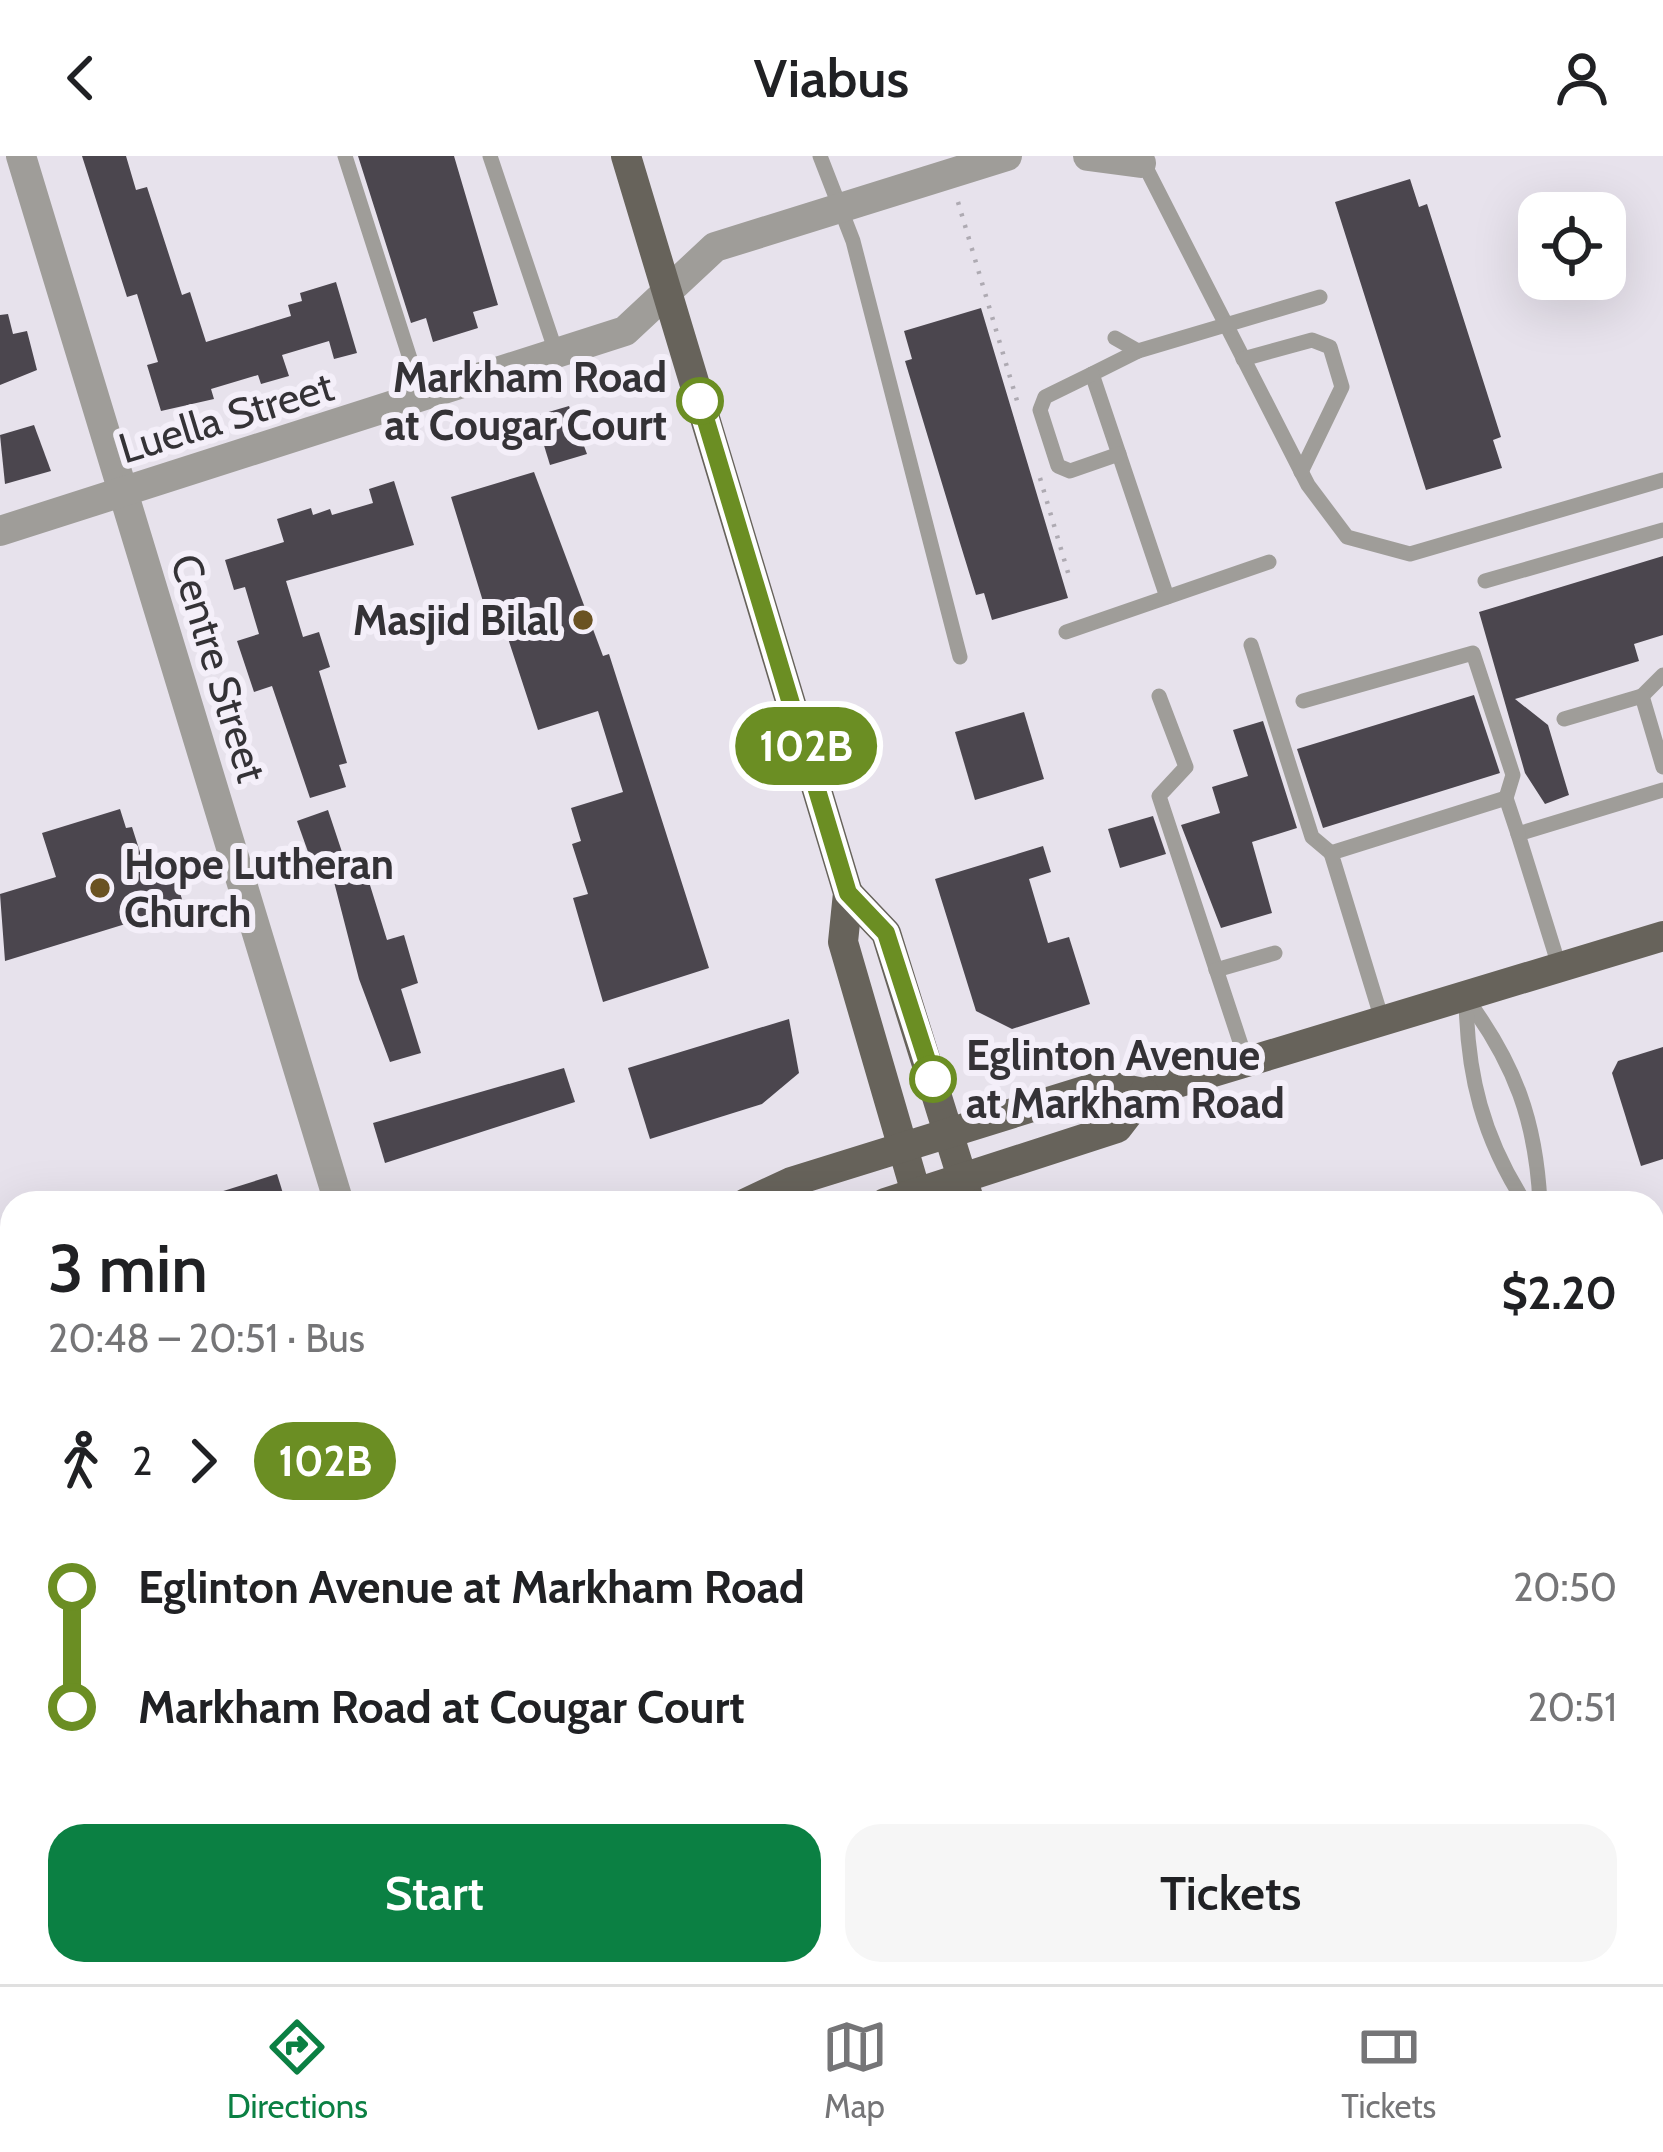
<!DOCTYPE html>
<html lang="en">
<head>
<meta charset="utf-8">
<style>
	:root { --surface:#fff; --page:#f6f6f6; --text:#202124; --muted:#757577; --line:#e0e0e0; --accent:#0b8043 }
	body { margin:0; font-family:Cabin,sans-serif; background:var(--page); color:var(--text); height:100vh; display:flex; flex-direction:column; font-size:45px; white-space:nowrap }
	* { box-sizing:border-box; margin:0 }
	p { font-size:39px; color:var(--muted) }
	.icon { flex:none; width:66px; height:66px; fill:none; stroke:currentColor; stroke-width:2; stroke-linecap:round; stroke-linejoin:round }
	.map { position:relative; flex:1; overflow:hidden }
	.drawer { position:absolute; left:0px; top:1035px; width:1665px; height:795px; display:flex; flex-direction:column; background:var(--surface); border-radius:36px 36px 0 0; box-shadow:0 12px 48px #0002 }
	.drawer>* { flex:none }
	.badge { padding:0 24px; border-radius:39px; font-size:42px; line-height:78px }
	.fabs { position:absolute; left:1518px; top:36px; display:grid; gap:24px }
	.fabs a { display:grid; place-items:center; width:108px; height:108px; border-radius:24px; background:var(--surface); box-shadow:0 12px 48px #0002; font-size:60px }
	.map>.badge { position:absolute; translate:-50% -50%; box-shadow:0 0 0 6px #fff }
	.legs { display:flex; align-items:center; gap:18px; height:132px; padding:0 48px; font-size:39px }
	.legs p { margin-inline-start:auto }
	.headline { display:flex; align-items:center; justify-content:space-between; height:204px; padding:0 48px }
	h1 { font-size:66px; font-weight:600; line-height:90px }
	.cta { display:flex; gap:24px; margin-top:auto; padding:24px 48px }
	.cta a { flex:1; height:138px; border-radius:36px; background:var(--accent); color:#fff; font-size:48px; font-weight:600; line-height:138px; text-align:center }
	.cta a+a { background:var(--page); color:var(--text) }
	ul { padding:0 48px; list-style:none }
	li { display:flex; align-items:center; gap:42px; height:120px; font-size:45px }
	li i { display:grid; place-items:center; width:18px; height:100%; margin:0 15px; background:currentColor }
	li i::after { content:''; width:30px; height:30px; margin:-15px; border:9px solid; border-radius:50%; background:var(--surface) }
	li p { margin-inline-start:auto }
	li:first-child i { background:linear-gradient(#0000 50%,currentColor 0) }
	li:last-child i { background:linear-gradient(currentColor 50%,#0000 0) }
	header { display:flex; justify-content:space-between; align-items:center; height:156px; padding:0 48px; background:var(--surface); font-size:54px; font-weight:600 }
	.dock { display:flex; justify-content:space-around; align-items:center; height:168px; border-top:3px solid var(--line); background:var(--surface); font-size:33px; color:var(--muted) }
	.dock a { display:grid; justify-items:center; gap:6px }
	.dock .on { color:var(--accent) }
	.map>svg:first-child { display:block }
</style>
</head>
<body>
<header><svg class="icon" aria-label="back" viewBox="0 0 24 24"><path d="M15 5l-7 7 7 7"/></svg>Viabus<svg class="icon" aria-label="person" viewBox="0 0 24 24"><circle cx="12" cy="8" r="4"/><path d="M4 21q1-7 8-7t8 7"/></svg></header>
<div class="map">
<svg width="1663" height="1828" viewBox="0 0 1663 1828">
	<rect width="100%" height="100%" fill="#e7e2ec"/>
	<!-- green -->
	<polygon fill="#edd19e" points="182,1818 667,1818 650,1823 650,1828 298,1828 295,1820 268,1828 185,1828"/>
	<!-- forest -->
	<polygon fill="#cdb17e" points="1663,1462 1663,1828 1257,1828 1282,1818 1653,1818 1653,1465"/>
	<!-- building -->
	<g fill="#4b464e">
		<polygon points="82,0 126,0 136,34 147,31 182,139 190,136 206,186 291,160 288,149 302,145 300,137 336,126 357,197 334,203 329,185 282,199 289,220 261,228 258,219 211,233 214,243 161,255 147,209 158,206 137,138 127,141"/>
		<polygon points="358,0 454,0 498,149 473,156 478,172 433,186 426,162 411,167"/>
		<polygon points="1410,23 1419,51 1427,48 1501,281 1493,284 1502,312 1426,334 1335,46"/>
		<polygon points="981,152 1068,442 992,464 984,437 976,439 960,387 905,205 912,203 904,175"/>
		<polygon points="8,158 13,178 27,175 37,214 0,229 0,159"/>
		<polygon points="569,250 587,298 550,309 535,260"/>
		<polygon points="34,269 51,315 5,328 0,279"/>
		<polygon points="534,316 603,500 609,498 709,812 603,846 573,742 588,738 572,688 581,685 571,652 623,636 598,555 538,574 501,461 489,465 451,341"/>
		<polygon points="394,325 414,389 286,425 303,481 319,476 330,511 319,515 347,607 339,609 346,631 310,642 272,530 254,536 237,485 259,478 245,431 234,434 225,404 284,386 277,363 311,352 313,359 330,353 332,359 373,347 369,333"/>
		<polygon points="1663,400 1663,479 1634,488 1639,505 1515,543 1548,569 1569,639 1545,648 1525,617 1479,456"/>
		<polygon points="1474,539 1500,617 1323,672 1297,593"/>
		<polygon points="1024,556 1044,623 975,644 955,576"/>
		<polygon points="1263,565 1297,672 1252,686 1272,757 1221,772 1181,669 1220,657 1212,631 1248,620 1233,574"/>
		<polygon points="120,653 126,672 132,671 146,715 172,710 184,750 5,805 0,738 56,721 42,677"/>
		<polygon points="328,654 342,696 312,707 297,665"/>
		<polygon points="1153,660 1166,698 1120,712 1108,673"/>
		<polygon points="1043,690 1051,716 1029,723 1048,787 1069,781 1090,848 1012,873 976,855 935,723"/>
		<polygon points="365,713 387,784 404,779 418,827 401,833 421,897 390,906 359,823 333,722"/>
		<polygon points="789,863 799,917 762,948 650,983 628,912"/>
		<polygon points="1663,891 1663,1003 1641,1010 1612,917 1618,905"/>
		<polygon points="564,912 575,946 385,1007 373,967"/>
		<polygon points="277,1018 286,1047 201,1047 201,1042"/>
	</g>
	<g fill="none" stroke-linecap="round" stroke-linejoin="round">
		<!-- path -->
		<g stroke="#aeaab2" stroke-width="4.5" stroke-dasharray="3 9" stroke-linecap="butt">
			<polyline points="958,46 1018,248"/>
			<polyline points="1040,322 1069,420"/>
			<polyline points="1031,1044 1036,1047"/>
			<polyline points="336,1818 339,1828"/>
			<polyline points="566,1818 568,1824 590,1818"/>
			<polyline points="853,1818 856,1828"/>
			<polyline points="215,1828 247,1818"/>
			<polyline points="491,1828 524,1818"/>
		</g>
		<!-- service -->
		<g stroke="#9f9d99" stroke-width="15">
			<polyline points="345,0 422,240"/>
			<polyline points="490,0 557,199"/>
			<polyline points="820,0 853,85 960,501"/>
			<polyline points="1142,4 1308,329 1347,381 1410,398 1663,324"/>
			<polyline points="1115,182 1138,195 1320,141"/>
			<polyline points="1138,195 1092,218 1167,441"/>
			<polyline points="1243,203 1312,184 1330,191 1342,231 1301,316"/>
			<polyline points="1092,218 1045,241 1040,254 1058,310 1070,315 1119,298"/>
			<polyline points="1485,425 1663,374"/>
			<polyline points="1066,476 1269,406"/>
			<polyline points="1251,489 1312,681 1331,697"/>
			<polyline points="1159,540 1186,611 1159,640 1247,907"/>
			<polyline points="1642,540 1663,519"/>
			<polyline points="1303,545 1473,497 1513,619 1506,642"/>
			<polyline points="1564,563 1642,540 1663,611"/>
			<polyline points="1560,813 1518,678 1663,634"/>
			<polyline points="1216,814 1275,797"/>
			<path d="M1466,842C1515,908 1536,965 1540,1047"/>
			<path d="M1466,842C1467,919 1483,982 1525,1047"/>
			<polyline points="1383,867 1331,697 1506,642 1518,678"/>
			<polyline points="0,1405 12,1442"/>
			<polyline points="1653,1416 1663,1414"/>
			<polyline points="692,1824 693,1828"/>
		</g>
		<!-- minor -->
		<g stroke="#9f9d99" stroke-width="30">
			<polyline points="21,0 339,1047"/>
			<polyline points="1088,0 1141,7"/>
			<polyline points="0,375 625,175 715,91 1007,0"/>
		</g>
		<!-- primary -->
		<g stroke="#67635b" stroke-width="30">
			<polyline points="626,0 848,737 843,786 919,1047"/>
			<polyline points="848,737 886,777 970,1047"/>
			<polyline points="746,1047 791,1026 1103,929 1144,937 1663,780"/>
			<polyline points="885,1047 1117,972 1144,937"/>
			<polyline points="0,1287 12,1283"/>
			<polyline points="1182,1818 1185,1828"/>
		</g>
	</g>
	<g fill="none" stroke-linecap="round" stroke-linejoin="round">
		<defs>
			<polyline id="line-1" points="700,245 848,737 886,777 933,923"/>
		</defs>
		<!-- line-1 casing -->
		<use href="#line-1" stroke="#fff" stroke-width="27"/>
		<!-- line-1 -->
		<use href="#line-1" stroke="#6b8e23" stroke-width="18"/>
	</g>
	<!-- markers -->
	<g fill="#fff" stroke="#6b8e23" stroke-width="6">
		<circle cx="700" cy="245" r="21"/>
		<circle cx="933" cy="923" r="21"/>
	</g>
	<g fill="#6a5222" stroke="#f4eff9" stroke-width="4.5">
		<circle cx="583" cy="464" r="12"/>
		<circle cx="100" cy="732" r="12"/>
	</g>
	<g text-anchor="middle" stroke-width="12" stroke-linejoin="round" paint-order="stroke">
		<!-- stop labels -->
		<g font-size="42" font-weight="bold" fill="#343236" stroke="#f4eff9" text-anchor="end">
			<text x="667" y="236">Markham Road<tspan x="667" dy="48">at Cougar Court</tspan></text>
			<text x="966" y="914" text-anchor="start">Eglinton Avenue<tspan x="966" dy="48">at Markham Road</tspan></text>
		</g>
		<!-- street labels -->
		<g font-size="42" fill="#343236" stroke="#f4eff9">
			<text transform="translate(226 261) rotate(-17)" y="15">Luella Street</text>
			<text transform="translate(219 512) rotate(73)" y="15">Centre Street</text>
		</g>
		<!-- poi labels -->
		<g font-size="42" font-weight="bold" fill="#343236" stroke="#f4eff9" text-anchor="end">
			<text x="559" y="479">Masjid Bilal</text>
			<text x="124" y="723" text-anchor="start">Hope Lutheran<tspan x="124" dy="48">Church</tspan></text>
		</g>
	</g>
</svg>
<div class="fabs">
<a><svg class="icon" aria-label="locate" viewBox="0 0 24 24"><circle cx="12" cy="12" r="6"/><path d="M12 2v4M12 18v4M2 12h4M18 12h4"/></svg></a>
</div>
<b class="badge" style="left:806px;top:590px;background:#6b8e23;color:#fff">102B</b>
<section class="drawer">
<div class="headline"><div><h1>3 min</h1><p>20:48 – 20:51 · Bus</p></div><b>$2.20</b></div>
<div class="legs"><svg class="icon" aria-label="walk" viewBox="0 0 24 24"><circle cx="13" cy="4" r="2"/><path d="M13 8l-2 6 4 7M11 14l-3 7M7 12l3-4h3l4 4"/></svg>2<svg class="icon" aria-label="forward" viewBox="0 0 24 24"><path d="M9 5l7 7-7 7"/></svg><b class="badge" style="background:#6b8e23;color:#fff">102B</b></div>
<ul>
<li><i style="color:#6b8e23"></i><b>Eglinton Avenue at Markham Road</b><p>20:50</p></li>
<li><i style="color:#6b8e23"></i><b>Markham Road at Cougar Court</b><p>20:51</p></li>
</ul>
<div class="cta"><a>Start</a><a>Tickets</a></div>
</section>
</div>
<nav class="dock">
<a class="on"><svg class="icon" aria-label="directions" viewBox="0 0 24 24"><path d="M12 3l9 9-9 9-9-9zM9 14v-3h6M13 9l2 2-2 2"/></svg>Directions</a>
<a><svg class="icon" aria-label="map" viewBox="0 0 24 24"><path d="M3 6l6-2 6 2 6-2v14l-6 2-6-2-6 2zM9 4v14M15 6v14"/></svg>Map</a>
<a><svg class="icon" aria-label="tickets" viewBox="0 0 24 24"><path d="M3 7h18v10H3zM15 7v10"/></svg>Tickets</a>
</nav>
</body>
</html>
